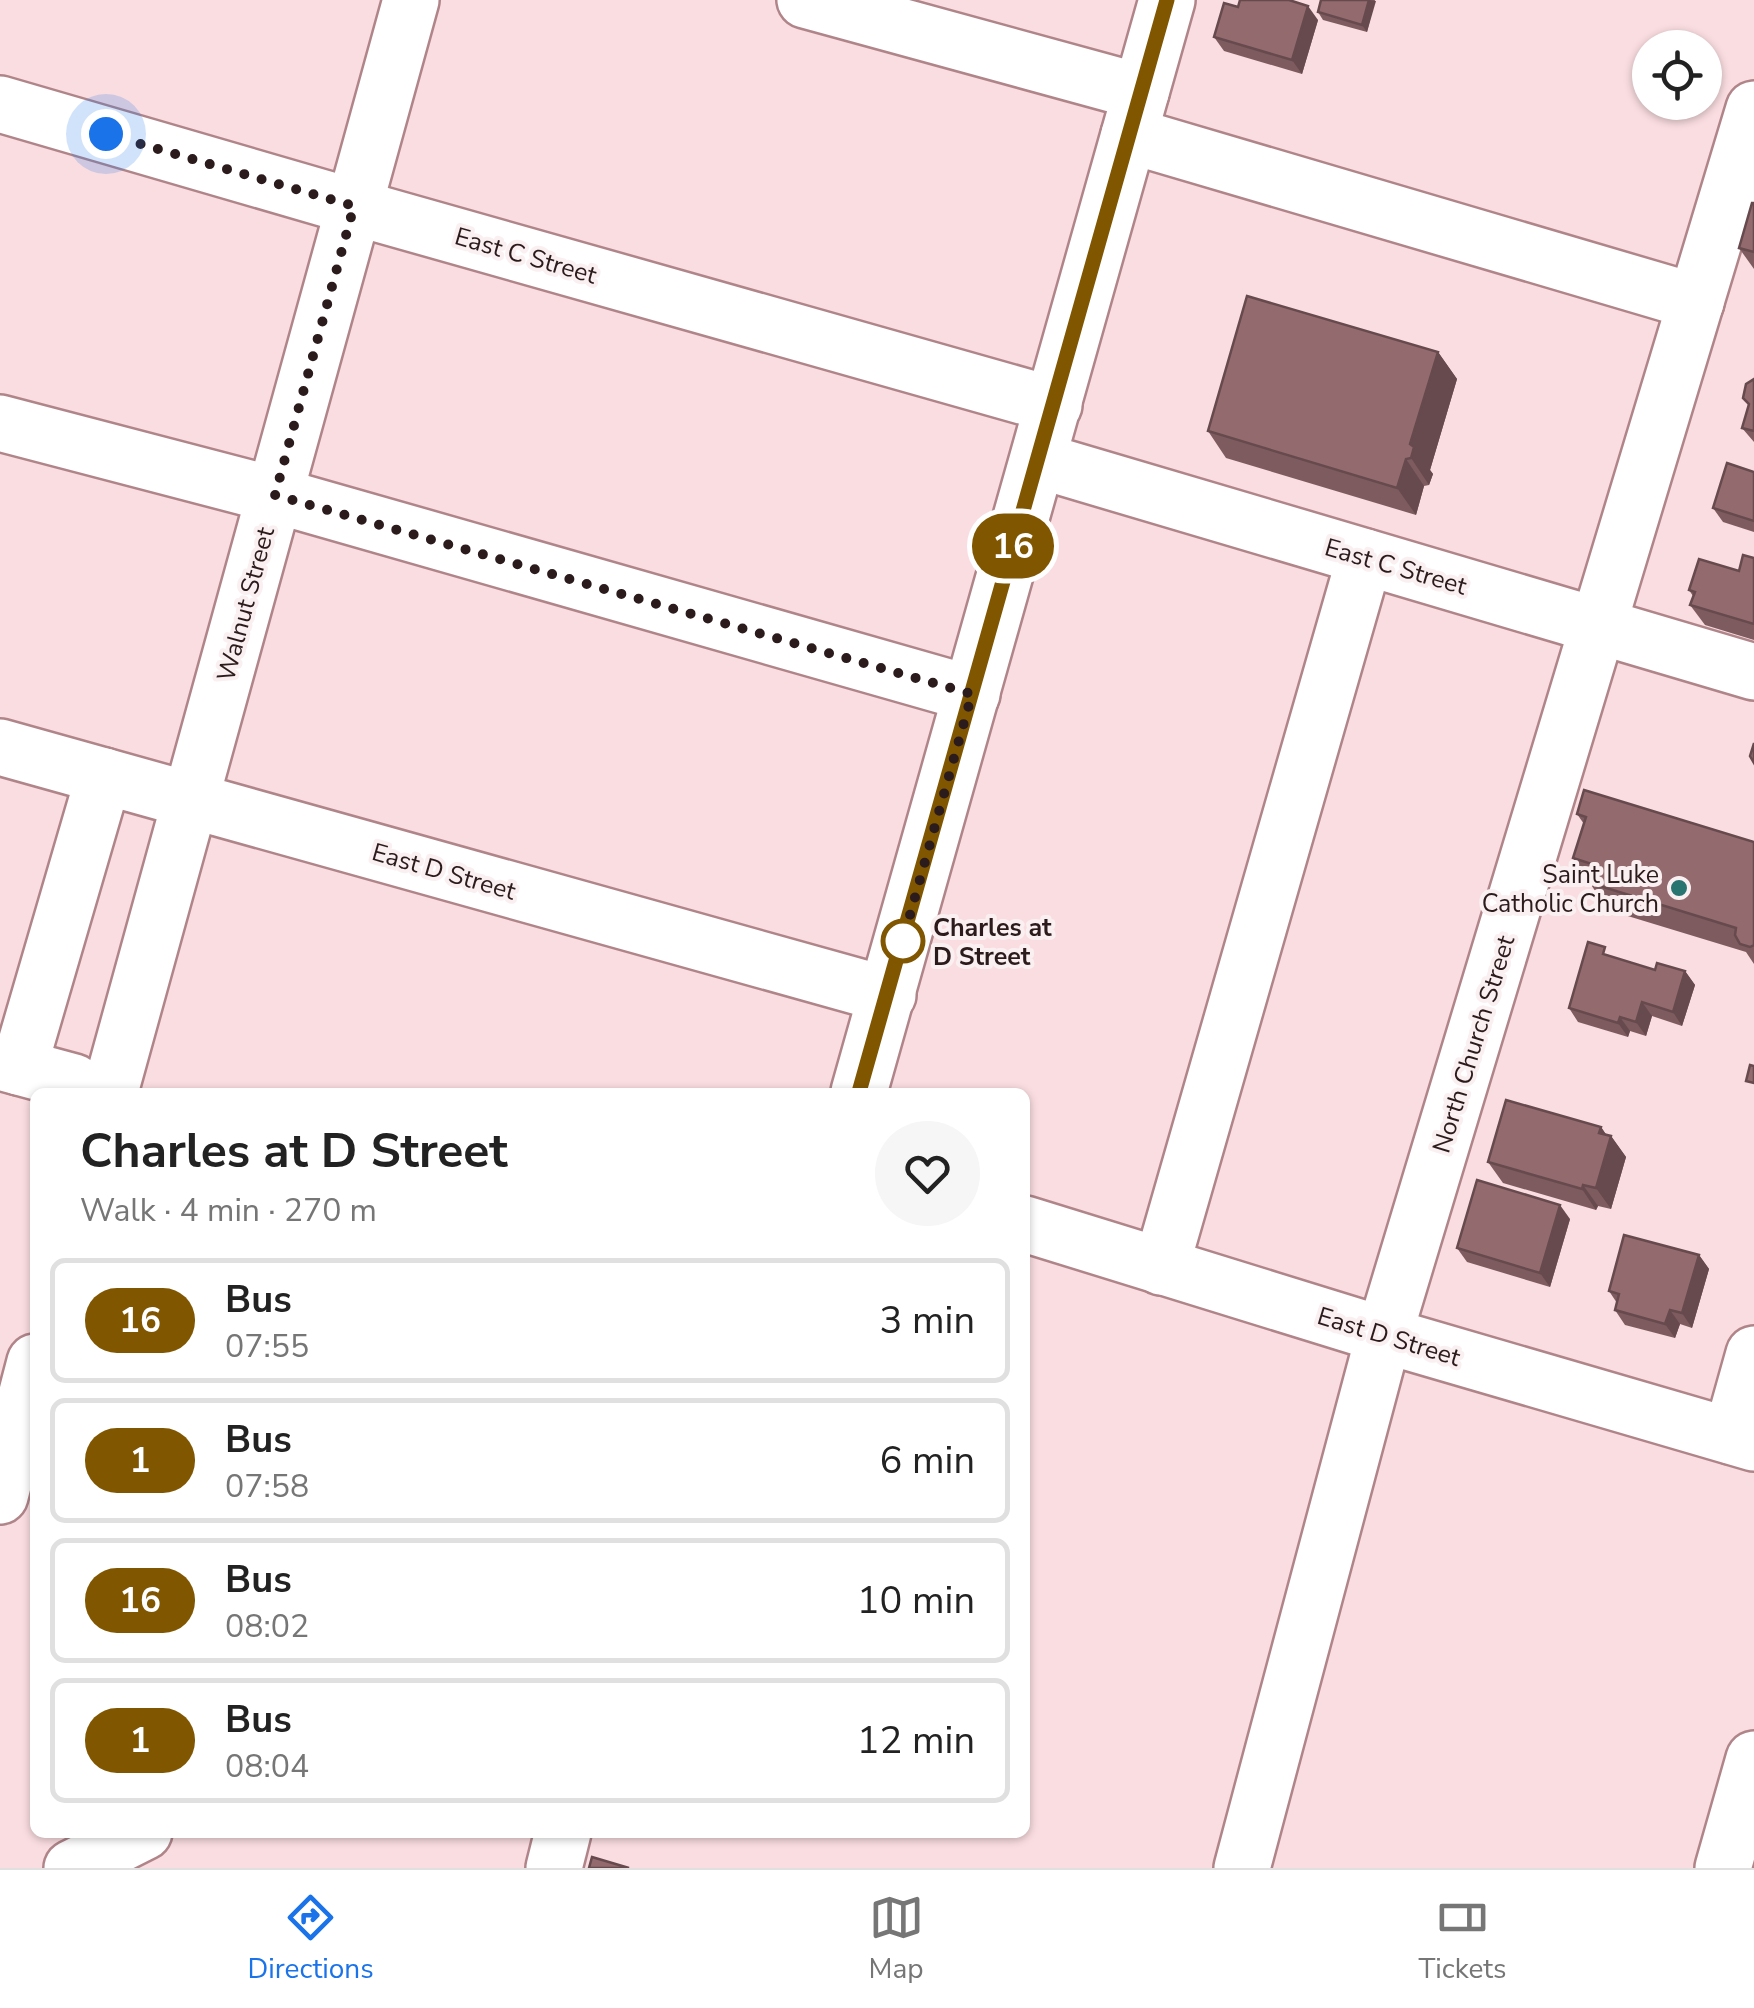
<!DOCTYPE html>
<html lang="en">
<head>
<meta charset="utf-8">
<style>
	:root { --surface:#fff; --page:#f6f6f6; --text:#222; --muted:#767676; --line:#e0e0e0; --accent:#1a73e8 }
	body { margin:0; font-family:"Nunito Sans",sans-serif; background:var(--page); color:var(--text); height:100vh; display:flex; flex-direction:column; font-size:38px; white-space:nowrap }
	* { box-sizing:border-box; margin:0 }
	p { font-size:32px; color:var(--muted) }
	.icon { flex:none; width:55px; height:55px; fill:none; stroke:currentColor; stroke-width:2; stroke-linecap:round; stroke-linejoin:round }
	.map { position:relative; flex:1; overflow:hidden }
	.sheet { position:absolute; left:30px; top:1088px; width:1000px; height:750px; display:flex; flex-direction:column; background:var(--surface); border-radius:15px; box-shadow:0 2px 8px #0004 }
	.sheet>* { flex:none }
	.badge { padding:0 20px; border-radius:32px; font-size:35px; line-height:65px }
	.buttons { position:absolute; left:1632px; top:30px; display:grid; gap:20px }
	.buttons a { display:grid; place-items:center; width:90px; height:90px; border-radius:50%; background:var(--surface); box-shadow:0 2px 8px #0004; font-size:50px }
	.you { position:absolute; width:50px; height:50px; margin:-25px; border:8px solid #fff; border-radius:50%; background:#1a73e8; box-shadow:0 0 0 15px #1a73e833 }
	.map>.badge { position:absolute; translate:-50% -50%; box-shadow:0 0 0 5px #fff }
	.round { display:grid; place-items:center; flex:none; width:105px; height:105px; border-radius:52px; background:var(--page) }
	.headline { display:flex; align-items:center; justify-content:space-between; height:170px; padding:0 50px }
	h1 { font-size:48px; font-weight:700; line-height:75px }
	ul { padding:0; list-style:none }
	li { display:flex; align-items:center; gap:30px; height:125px; margin:0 20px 15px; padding:0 30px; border:5px solid var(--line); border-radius:15px }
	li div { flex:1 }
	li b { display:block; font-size:38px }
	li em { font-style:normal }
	li .badge { min-width:110px; font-weight:700; text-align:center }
	.tabs { display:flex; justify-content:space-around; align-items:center; height:140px; border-top:2px solid var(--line); background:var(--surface); font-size:28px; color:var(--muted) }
	.tabs a { display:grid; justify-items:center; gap:5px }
	.tabs .current { color:var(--accent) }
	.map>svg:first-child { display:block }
</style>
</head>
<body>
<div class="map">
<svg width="1754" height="1868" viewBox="0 0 1754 1868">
	<rect width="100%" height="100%" fill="#fadde0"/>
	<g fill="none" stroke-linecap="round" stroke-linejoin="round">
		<defs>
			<g id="minor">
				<polyline points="805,0 1141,92"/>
				<polyline points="0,104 354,207 1054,405"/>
				<polyline points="1129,135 1696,302"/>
				<polyline points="0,423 275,495 972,694"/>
				<polyline points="1038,460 1754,672"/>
				<polyline points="0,747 888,995"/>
				<polyline points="0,1062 74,1082 87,1092"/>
				<polyline points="19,1067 104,776"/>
				<polyline points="110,1092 411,0"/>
				<polyline points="859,1092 1167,0"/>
				<polyline points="1025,1224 1384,1335 1754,1443"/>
				<polyline points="1161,1267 1365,557"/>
				<polyline points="1731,1436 1754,1354"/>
				<polyline points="0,1496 35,1362"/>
				<polyline points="72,1868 144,1832"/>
				<polyline points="554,1868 563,1832"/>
				<polyline points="1242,1868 1384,1335 1754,109"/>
				<polyline points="1723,1868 1754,1759"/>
			</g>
		</defs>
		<!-- minor casing -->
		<use href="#minor" stroke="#b0858a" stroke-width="60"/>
		<!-- minor -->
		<use href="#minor" stroke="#fff" stroke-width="55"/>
	</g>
	<!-- wall -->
	<g fill="#7e5b5f">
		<polygon points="1321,0 1375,0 1367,32 1323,20 1318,12"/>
		<polygon points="1238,7 1318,20 1302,74 1224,51 1214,37"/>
		<polygon points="1754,203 1754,269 1739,248"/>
		<polygon points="1438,352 1457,379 1430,470 1433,474 1429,485 1424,486 1416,515 1226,458 1208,431"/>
		<polygon points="1754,379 1754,442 1742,428 1749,406 1743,398"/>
		<polygon points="1754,472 1754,532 1723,522 1713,508"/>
		<polygon points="1754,558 1754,640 1705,625 1690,605 1693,596 1689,590 1739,571"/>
		<polygon points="1577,814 1754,842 1754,964 1746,952 1608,910 1573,858 1584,824"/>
		<polygon points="1612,957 1655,970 1685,971 1695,985 1682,1026 1652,1016 1646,1036 1630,1031 1628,1037 1578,1022 1569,1008"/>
		<polygon points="1601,1127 1606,1135 1611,1136 1626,1157 1611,1209 1598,1206 1596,1210 1503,1183 1488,1162"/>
		<polygon points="1570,1219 1550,1287 1467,1262 1457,1248"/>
		<polygon points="1699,1255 1709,1269 1692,1328 1680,1324 1675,1338 1625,1325 1615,1310 1617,1303 1609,1291"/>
	</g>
	<!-- shaded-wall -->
	<g fill="#674a4d">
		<polygon points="1369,0 1376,1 1367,32 1362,25"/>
		<polygon points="1308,6 1318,20 1302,74 1292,60"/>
		<polygon points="1438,352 1457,379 1430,470 1433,474 1429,485 1411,458 1410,444"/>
		<polygon points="1406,459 1424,486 1416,515 1397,488"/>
		<polygon points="1685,971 1695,985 1682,1026 1673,1012"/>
		<polygon points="1642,1002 1652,1016 1646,1036 1636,1022"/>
		<polygon points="1620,1017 1630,1031 1628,1037 1618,1023"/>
		<polygon points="1601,1127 1610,1140 1611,1136 1626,1157 1611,1209 1596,1188"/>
		<polygon points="1583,1185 1598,1206 1596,1210 1582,1189"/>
		<polygon points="1560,1205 1570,1219 1550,1287 1540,1273"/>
		<polygon points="1699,1255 1709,1269 1692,1328 1682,1313"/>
		<polygon points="1670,1310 1680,1324 1675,1338 1665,1324"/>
	</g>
	<!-- building -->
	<g fill="#936a6e" stroke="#674a4d" stroke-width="2.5">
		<polygon points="1240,0 1289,0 1308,6 1292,60 1214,37 1224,3 1238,7"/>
		<polygon points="1321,0 1369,0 1362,25 1318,12"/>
		<polygon points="1752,203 1754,203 1754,252 1739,248"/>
		<polygon points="1247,296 1438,352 1410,444 1414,447 1411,458 1406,459 1397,488 1208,431"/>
		<polygon points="1754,379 1754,431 1742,428 1749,404 1743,398 1746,384"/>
		<polygon points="1727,463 1754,472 1754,521 1713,508"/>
		<polygon points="1743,555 1754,558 1754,624 1690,605 1695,592 1689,590 1699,559 1739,571"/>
		<polygon points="1754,743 1754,763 1750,756"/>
		<polygon points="1584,790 1754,842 1754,945 1750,947 1740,944 1735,935 1736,928 1590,883 1595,865 1573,858 1586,817 1577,814"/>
		<polygon points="1588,942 1605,947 1603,954 1655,970 1657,963 1685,971 1673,1012 1642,1002 1636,1022 1620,1017 1618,1023 1569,1008"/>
		<polygon points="1750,1065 1754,1066 1754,1083 1746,1081"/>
		<polygon points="1506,1100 1601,1127 1599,1133 1611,1136 1596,1188 1583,1185 1582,1189 1488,1162"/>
		<polygon points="1477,1180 1560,1205 1540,1273 1457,1248"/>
		<polygon points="1624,1235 1699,1255 1682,1313 1670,1310 1665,1324 1615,1310 1619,1294 1609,1291"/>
		<polygon points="592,1857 629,1868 589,1868"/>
	</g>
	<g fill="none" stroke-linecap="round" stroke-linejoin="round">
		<defs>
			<polyline id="line" points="859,1092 1167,0"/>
		</defs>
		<!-- line casing -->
		<use href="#line" stroke="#fff" stroke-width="22"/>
		<!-- line -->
		<use href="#line" stroke="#815601" stroke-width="15"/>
		<!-- walk -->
		<polyline stroke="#2c1b1d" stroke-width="10" stroke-dasharray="0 18" points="106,134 354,206 275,495 972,694 898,958 903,941"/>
	</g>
	<!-- markers -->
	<circle fill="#297370" stroke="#faf0f1" stroke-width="4" cx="1679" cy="888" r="10"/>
	<circle fill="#fff" stroke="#815601" stroke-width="5" cx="903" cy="941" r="20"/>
	<g text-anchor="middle" stroke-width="8" stroke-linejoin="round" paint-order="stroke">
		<!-- street labels -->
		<g font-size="25" fill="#2c1b1d" stroke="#faf0f1">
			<text transform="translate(526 255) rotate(16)" y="9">East C Street</text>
			<text transform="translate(1396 566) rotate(16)" y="9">East C Street</text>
			<text transform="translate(245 604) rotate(-75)" y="9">Walnut Street</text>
			<text transform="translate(444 871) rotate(16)" y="9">East D Street</text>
			<text transform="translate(1473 1044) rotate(-73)" y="9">North Church Street</text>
			<text transform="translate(1389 1336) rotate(17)" y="9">East D Street</text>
		</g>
		<!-- poi labels -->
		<g font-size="25" fill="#2c1b1d" stroke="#faf0f1" text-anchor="end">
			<text x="1659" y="883">Saint Luke<tspan x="1659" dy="29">Catholic Church</tspan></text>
		</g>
		<!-- stop labels -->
		<g font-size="25" font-weight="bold" fill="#2c1b1d" stroke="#faf0f1" text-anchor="start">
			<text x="933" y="936">Charles at<tspan x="933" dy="29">D Street</tspan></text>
		</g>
	</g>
</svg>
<div class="buttons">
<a><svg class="icon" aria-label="locate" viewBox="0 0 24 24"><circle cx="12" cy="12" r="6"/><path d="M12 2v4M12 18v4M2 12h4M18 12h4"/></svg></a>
</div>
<div class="you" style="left:106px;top:134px"></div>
<b class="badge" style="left:1013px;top:546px;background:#815601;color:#fff">16</b>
<section class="sheet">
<div class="headline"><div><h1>Charles at D Street</h1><p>Walk · 4 min · 270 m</p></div><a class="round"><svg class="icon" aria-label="heart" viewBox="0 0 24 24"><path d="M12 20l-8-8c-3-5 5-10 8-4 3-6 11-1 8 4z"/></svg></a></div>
<ul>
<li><span class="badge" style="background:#815601;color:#fff">16</span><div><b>Bus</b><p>07:55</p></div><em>3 min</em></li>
<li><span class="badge" style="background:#815601;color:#fff">1</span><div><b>Bus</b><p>07:58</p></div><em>6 min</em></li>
<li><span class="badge" style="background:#815601;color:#fff">16</span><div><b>Bus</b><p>08:02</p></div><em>10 min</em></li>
<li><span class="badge" style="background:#815601;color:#fff">1</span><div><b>Bus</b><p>08:04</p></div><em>12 min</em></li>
</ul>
</section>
</div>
<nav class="tabs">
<a class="current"><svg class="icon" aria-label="directions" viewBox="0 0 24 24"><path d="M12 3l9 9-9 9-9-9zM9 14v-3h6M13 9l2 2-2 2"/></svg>Directions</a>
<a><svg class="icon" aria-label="map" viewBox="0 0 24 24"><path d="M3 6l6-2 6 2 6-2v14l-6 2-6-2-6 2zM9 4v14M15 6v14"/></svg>Map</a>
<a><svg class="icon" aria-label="tickets" viewBox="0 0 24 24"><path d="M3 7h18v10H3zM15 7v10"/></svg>Tickets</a>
</nav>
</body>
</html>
